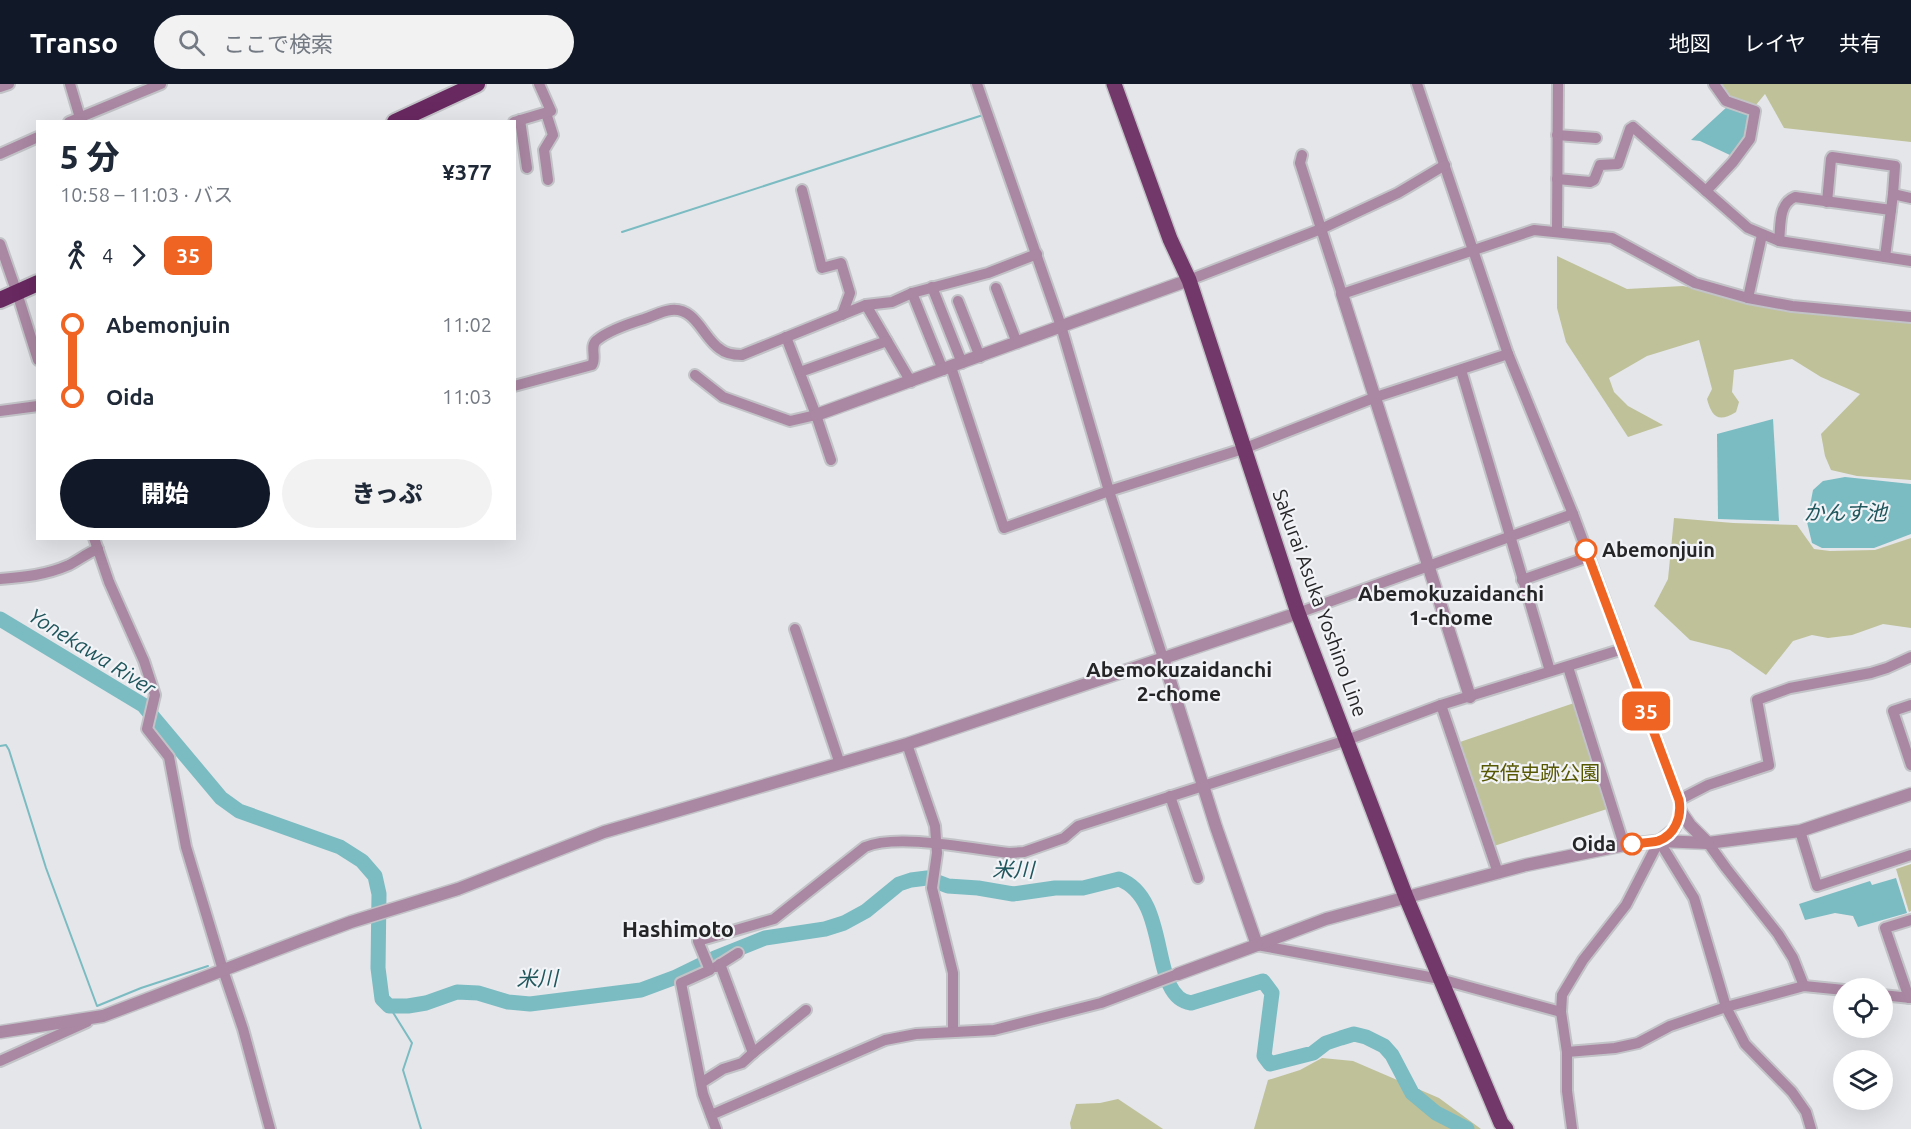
<!DOCTYPE html>
<html lang="ja">
<head>
<meta charset="utf-8">
<style>
	:root { --surface:#fff; --page:#f2f2f3; --text:#1f2937; --muted:#747a83; --accent:#111827 }
	body { margin:0; font-family:Ubuntu,"Noto Sans JP",sans-serif; background:var(--page); color:var(--text); height:100vh; display:flex; flex-direction:column; font-size:22px; white-space:nowrap }
	* { box-sizing:border-box; margin:0 }
	p { font-size:20px; color:var(--muted) }
	.icon { flex:none; width:33px; height:33px; fill:none; stroke:currentColor; stroke-width:2; stroke-linecap:round; stroke-linejoin:round }
	.map { position:relative; flex:1; overflow:hidden }
	.drawer { position:absolute; left:36px; top:36px; width:480px; height:420px; display:flex; flex-direction:column; background:var(--surface); border-radius:0px; box-shadow:0 6px 24px #0002 }
	.drawer>* { flex:none }
	.badge { padding:0 12px; border-radius:9px; font-size:21px; line-height:39px }
	.buttons { position:absolute; left:1833px; top:894px; display:grid; gap:12px }
	.buttons a { display:grid; place-items:center; width:60px; height:60px; border-radius:50%; background:var(--surface); box-shadow:0 6px 24px #0002; font-size:30px }
	.map>.badge { position:absolute; translate:-50% -50%; box-shadow:0 0 0 3px #fff }
	.legs { display:flex; align-items:center; gap:9px; height:66px; padding:0 24px; font-size:20px }
	.legs p { margin-inline-start:auto }
	.headline { display:flex; align-items:center; justify-content:space-between; height:102px; padding:0 24px }
	h1 { font-size:33px; font-weight:800; line-height:45px }
	.cta { display:flex; gap:12px; margin-top:auto; padding:12px 24px }
	.cta a { flex:1; height:69px; border-radius:36px; background:var(--accent); color:#fff; font-size:24px; font-weight:800; line-height:69px; text-align:center }
	.cta a+a { background:var(--page); color:var(--text) }
	ul { padding:0 24px; list-style:none }
	li { display:flex; align-items:center; gap:21px; height:72px; font-size:22px }
	li i { display:grid; place-items:center; width:9px; height:100%; margin:0 8px; background:currentColor }
	li i::after { content:''; width:15px; height:15px; margin:-8px; border:4px solid; border-radius:50%; background:var(--surface) }
	li p { margin-inline-start:auto }
	li:first-child i { background:linear-gradient(#0000 50%,currentColor 0) }
	li:last-child i { background:linear-gradient(currentColor 50%,#0000 0) }
	header { display:flex; align-items:center; gap:36px; box-sizing:border-box; height:84px; padding:0 30px; background:var(--accent); color:#fff }
	header strong { font-size:28px }
	nav { display:flex; gap:33px; margin-inline-start:auto; font-size:21px }
	.search { width:420px; height:54px; background:var(--page); display:flex; align-items:center; gap:15px; box-sizing:border-box; padding:0 21px; border-radius:33px; color:var(--muted); font-size:22px }
	.map>svg:first-child { display:block }
</style>
</head>
<body>
<header>
<strong>Transo</strong>
<div class="search"><svg class="icon" aria-label="search" viewBox="0 0 24 24"><circle cx="10" cy="10" r="6"/><path d="M15 15l6 6"/></svg>ここで検索</div>
<nav><a>地図</a><a>レイヤ</a><a>共有</a></nav>
</header>
<div class="map">
<svg width="1911" height="1045" viewBox="0 0 1911 1045">
	<rect width="100%" height="100%" fill="#e4e6ea"/>
	<!-- green -->
	<g fill="#bfc199">
		<polygon points="1721,0 1911,0 1911,58 1784,44 1765,10 1755,22 1727,12"/>
		<path d="M1557,172L1627,205L1683,202L1780,223L1803,224L1911,238V396L1857,392L1831,386L1825,372L1821,350L1860,310L1821,293L1792,275L1734,286L1732,308L1739,318L1736,328C1718,339 1712,333 1707,315L1712,305L1699,256L1647,272L1609,294L1614,308L1628,322L1663,341L1628,353L1566,258L1557,224Z"/>
		<polygon points="1674,434 1733,439 1797,441 1814,465 1830,467 1875,466 1911,454 1911,544 1883,540 1852,551 1828,554 1812,551 1793,557 1766,591 1730,566 1690,556 1654,522 1668,495"/>
		<polygon points="1577,618 1610,724 1491,763 1457,659"/>
		<polygon points="1911,780 1911,827 1909,828 1896,785"/>
		<polygon points="1322,974 1353,977 1439,1014 1481,1045 1254,1045 1268,996 1300,986"/>
		<polygon points="1118,1015 1163,1045 1071,1045 1070,1039 1076,1020 1100,1019"/>
	</g>
	<!-- water -->
	<g fill="#7bbbc2">
		<polygon points="1728,22 1753,31 1747,58 1732,72 1700,57 1691,56"/>
		<polygon points="1773,335 1779,437 1718,435 1717,350"/>
		<polygon points="1845,393 1911,400 1911,450 1874,464 1822,464 1812,459 1807,438 1813,406 1823,397"/>
		<polygon points="1896,794 1907,829 1858,843 1853,832 1835,829 1805,836 1799,820 1870,797 1872,801"/>
	</g>
	<g fill="none" stroke-linecap="round" stroke-linejoin="round">
		<!-- stream -->
		<g stroke="#7bbbc2" stroke-width="2">
			<polyline points="622,148 983,31"/>
			<polyline points="0,662 6,661 9,666 46,784 97,922 141,904 208,882"/>
			<polyline points="389,922 412,959 403,986 421,1045"/>
		</g>
		<!-- river -->
		<path stroke="#7bbbc2" stroke-width="15" d="M0,535L143,621L221,714L239,727L340,763L362,777L375,792L379,810L378,884L382,915L389,922H408L426,919L457,908L478,909L508,918L530,920L641,906L676,893L715,874L765,854L825,845L844,839L866,827L899,800L911,796L927,794L948,802L978,804L1013,810L1055,804H1083L1119,795C1172,815 1148,913 1191,919L1263,897L1272,909L1264,972L1270,980L1313,969L1326,959L1341,954L1354,950L1366,953L1384,962L1392,971L1412,1009L1436,1029L1467,1045"/>
		<defs>
			<g id="minor">
				<polyline points="70,0 81,37"/>
				<polyline points="977,0 1061,242 1109,407 1163,574"/>
				<polyline points="1417,0 1508,270 1573,430 1679,716 1681,728 1675,744 1659,757 1626,821 1583,876 1562,911 1561,928 1567,968 1567,1007 1572,1045"/>
				<polyline points="0,3 9,0"/>
				<polyline points="546,29 553,51 544,66 548,96"/>
				<polyline points="520,36 527,84"/>
				<polyline points="69,38 161,0"/>
				<polyline points="514,38 551,27 539,0"/>
				<polyline points="1557,51 1596,54"/>
				<polyline points="0,70 38,53"/>
				<polyline points="1302,71 1300,79 1342,210 1534,146 1612,154 1695,199 1748,214 1792,222 1911,233"/>
				<polyline points="1557,95 1590,98 1594,96 1600,81 1618,80 1630,45 1633,43 1748,144 1779,157 1911,177"/>
				<polyline points="802,106 822,184 841,179 850,209 842,231"/>
				<polyline points="1706,107 1733,78 1750,55 1755,27 1726,17 1714,0"/>
				<polyline points="1827,118 1831,75 1832,73 1895,82 1893,110"/>
				<polyline points="1557,147 1558,0"/>
				<path d="M1779,157C1781,141 1778,120 1795,113L1891,126L1893,110L1911,114"/>
				<polyline points="0,160 17,209 38,276"/>
				<polyline points="1885,173 1891,126"/>
				<polyline points="1189,196 1321,145 1398,109 1445,81"/>
				<polyline points="932,203 962,279"/>
				<polyline points="996,204 1017,259"/>
				<polyline points="912,209 943,286"/>
				<polyline points="1748,214 1762,151"/>
				<polyline points="958,217 980,273"/>
				<polyline points="866,221 911,298"/>
				<polyline points="786,253 816,331"/>
				<polyline points="951,283 1004,444 1109,407 1243,365 1376,313 1508,270"/>
				<polyline points="1461,286 1550,587"/>
				<polyline points="800,288 887,257"/>
				<polyline points="695,291 723,313 790,337 816,331 831,376"/>
				<path d="M514,302L592,281C597,274 589,262 597,256C608,247 631,239 644,235C653,232 662,227 671,226C696,223 703,254 720,265C726,270 734,271 742,271L866,221L892,218L912,209L988,189L1037,170"/>
				<polyline points="0,327 38,322"/>
				<polyline points="94,454 109,498 144,577 155,611 147,645 169,673 186,763 223,886 243,945 270,1045"/>
				<path d="M0,495C25,493 46,491 69,481C79,476 87,469 98,465"/>
				<polyline points="1522,496 1588,473"/>
				<polyline points="1298,529 1573,430"/>
				<polyline points="795,545 840,680"/>
				<polyline points="1568,583 1624,761"/>
				<polyline points="1441,621 1498,789"/>
				<polyline points="1911,621 1893,627 1911,681"/>
				<polyline points="907,660 935,742 937,769 932,804 953,889 953,947"/>
				<polyline points="1170,712 1198,794"/>
				<polyline points="1679,716 1708,701 1769,681 1757,616 1790,604 1871,589 1887,584 1911,573"/>
				<polyline points="1800,747 1817,802 1911,771"/>
				<polyline points="1659,757 1694,814 1726,923 1745,960 1792,1008 1806,1028 1811,1045"/>
				<polyline points="1708,759 1726,784 1778,850 1793,874 1804,902"/>
				<polyline points="1257,861 1440,895 1561,928"/>
				<polyline points="720,880 753,969 806,926"/>
				<polyline points="716,883 738,869"/>
				<polyline points="1882,911 1911,914"/>
				<polyline points="1909,914 1885,844 1911,836"/>
				<polyline points="1567,968 1615,964 1638,959 1670,942 1726,923 1804,902 1844,906"/>
				<polyline points="0,977 87,938"/>
				<polyline points="701,999 723,985 742,979 753,969"/>
				<polyline points="711,1031 885,956 916,950 994,946 1101,919 1178,890"/>
				<path d="M716,1045L703,1010L681,899L710,886L698,857L774,835L865,763C897,749 973,765 1009,769L1024,768L1064,754L1078,742L1347,656L1441,621L1623,565"/>
			</g>
			<g id="tertiary">
				<polyline points="1342,210 1470,613"/>
				<polyline points="816,331 1189,196"/>
				<polyline points="1163,574 1216,743 1257,861 1326,835 1526,781 1624,761 1659,757 1708,759 1800,747 1911,710"/>
				<polyline points="1681,728 1690,741 1708,759"/>
				<polyline points="1178,890 1257,861"/>
				<polyline points="0,948 103,932 302,856 351,838 458,805 604,748 907,660 1298,529"/>
			</g>
			<polyline id="primary" points="1114,0 1170,155 1189,196 1298,529 1406,813 1501,1039 1506,1045"/>
			<g id="trunk">
				<polyline points="395,38 477,0"/>
				<polyline points="0,216 38,199"/>
			</g>
		</defs>
		<!-- minor casing -->
		<use href="#minor" stroke="#c2c3c7" stroke-width="14"/>
		<!-- tertiary casing -->
		<use href="#tertiary" stroke="#c2c3c7" stroke-width="15"/>
		<!-- primary casing -->
		<use href="#primary" stroke="#c2c3c7" stroke-width="18"/>
		<!-- trunk casing -->
		<use href="#trunk" stroke="#c2c3c7" stroke-width="20"/>
		<!-- minor -->
		<use href="#minor" stroke="#aa87a3" stroke-width="10"/>
		<!-- tertiary -->
		<use href="#tertiary" stroke="#aa87a3" stroke-width="12"/>
		<!-- primary -->
		<use href="#primary" stroke="#73386a" stroke-width="15"/>
		<!-- trunk -->
		<use href="#trunk" stroke="#682860" stroke-width="16"/>
	</g>
	<g fill="none" stroke-linecap="round" stroke-linejoin="round">
		<defs>
			<path id="line-1" d="M1586,466L1679,716C1682,733 1675,751 1658,757C1650,759 1640,759 1632,760"/>
		</defs>
		<!-- line-1 casing -->
		<use href="#line-1" stroke="#fff" stroke-width="14"/>
		<!-- line-1 -->
		<use href="#line-1" stroke="#f06423" stroke-width="9"/>
	</g>
	<!-- markers -->
	<g fill="#fff" stroke="#f06423" stroke-width="3">
		<circle cx="1586" cy="466" r="10"/>
		<circle cx="1632" cy="760" r="10"/>
	</g>
	<g text-anchor="middle" stroke-width="4.5" stroke-linejoin="round" paint-order="stroke">
		<!-- stop labels -->
		<g font-size="20" font-weight="bold" fill="#252527" stroke="#f2f3f7" text-anchor="start">
			<text x="1602" y="473">Abemonjuin</text>
			<text x="1616" y="767" text-anchor="end">Oida</text>
		</g>
		<!-- street labels -->
		<g font-size="20" fill="#252527" stroke="#f2f3f7">
			<text transform="translate(1320 519) rotate(70)" y="7">Sakurai Asuka Yoshino Line</text>
		</g>
		<!-- park labels -->
		<g font-size="20" fill="#575803" stroke="#f2f3f7">
			<text x="1540" y="696">安倍史跡公園</text>
		</g>
		<!-- water labels -->
		<g font-size="21" font-style="italic" fill="#1f565c" stroke="#f2f3f7">
			<text x="1845" y="436">かんす池</text>
			<text transform="translate(92 568) rotate(32)" y="7">Yonekawa River</text>
			<text transform="translate(1013 786) rotate(1)" y="7">米川</text>
			<text transform="translate(537 895) rotate(-1)" y="7">米川</text>
		</g>
		<!-- neighbourhood labels -->
		<g font-size="21" font-weight="bold" fill="#252527" stroke="#f2f3f7">
			<text x="1451" y="517">Abemokuzaidanchi<tspan x="1451" dy="24">1-chome</tspan></text>
			<text x="1179" y="593">Abemokuzaidanchi<tspan x="1179" dy="24">2-chome</tspan></text>
		</g>
		<!-- quarter labels -->
		<g font-size="22" font-weight="bold" fill="#252527" stroke="#f2f3f7">
			<text x="678" y="853">Hashimoto</text>
		</g>
	</g>
</svg>
<div class="buttons">
<a><svg class="icon" aria-label="locate" viewBox="0 0 24 24"><circle cx="12" cy="12" r="6"/><path d="M12 2v4M12 18v4M2 12h4M18 12h4"/></svg></a>
<a><svg class="icon" aria-label="layers" viewBox="0 0 24 24"><path d="M12 4l9 5-9 5-9-5zM3 14l9 5 9-5"/></svg></a>
</div>
<b class="badge" style="left:1646px;top:627px;background:#f06423;color:#fff">35</b>
<section class="drawer">
<div class="headline"><div><h1>5 分</h1><p>10:58 – 11:03 · バス</p></div><b>¥377</b></div>
<div class="legs"><svg class="icon" aria-label="walk" viewBox="0 0 24 24"><circle cx="13" cy="4" r="2"/><path d="M13 8l-2 6 4 7M11 14l-3 7M7 12l3-4h3l4 4"/></svg>4<svg class="icon" aria-label="forward" viewBox="0 0 24 24"><path d="M9 5l7 7-7 7"/></svg><b class="badge" style="background:#f06423;color:#fff">35</b></div>
<ul>
<li><i style="color:#f06423"></i><b>Abemonjuin</b><p>11:02</p></li>
<li><i style="color:#f06423"></i><b>Oida</b><p>11:03</p></li>
</ul>
<div class="cta"><a>開始</a><a>きっぷ</a></div>
</section>
</div>
</body>
</html>
